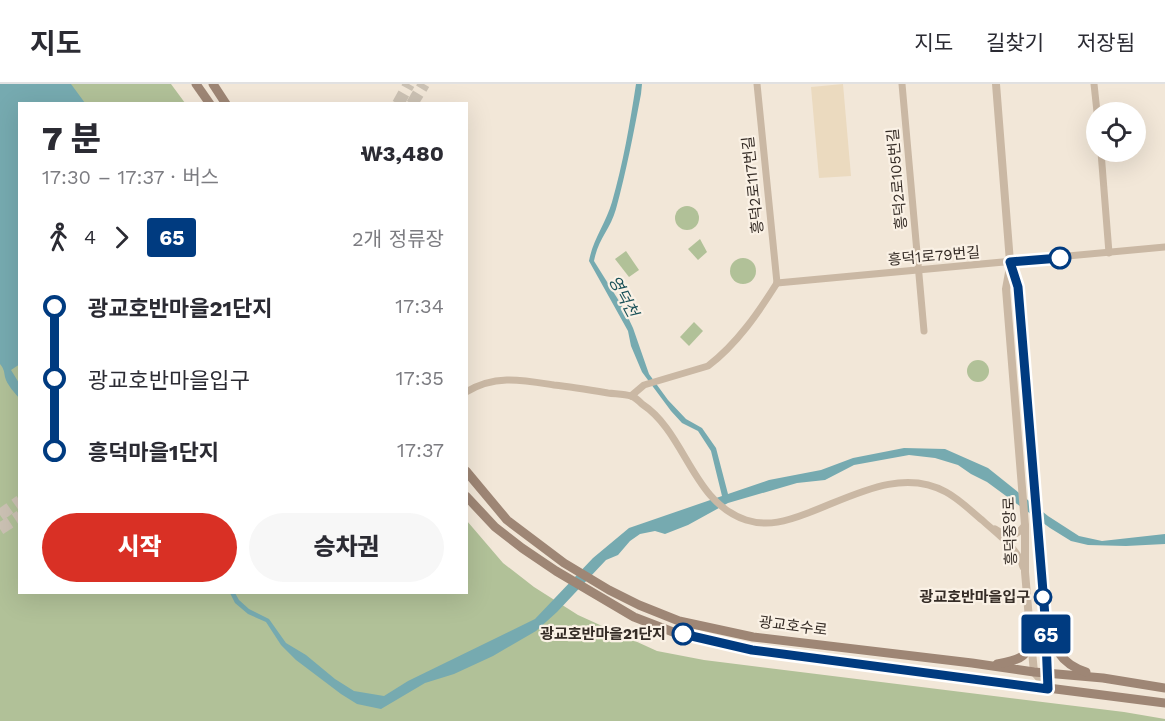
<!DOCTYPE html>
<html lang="ko">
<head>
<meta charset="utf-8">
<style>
	:root { --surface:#fff; --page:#f7f7f7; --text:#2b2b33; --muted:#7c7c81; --line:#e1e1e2; --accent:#d93025 }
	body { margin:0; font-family:"Work Sans","Noto Sans KR",sans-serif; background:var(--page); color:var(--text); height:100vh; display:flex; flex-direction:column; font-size:22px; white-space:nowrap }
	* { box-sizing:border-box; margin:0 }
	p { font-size:20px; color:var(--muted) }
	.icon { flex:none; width:33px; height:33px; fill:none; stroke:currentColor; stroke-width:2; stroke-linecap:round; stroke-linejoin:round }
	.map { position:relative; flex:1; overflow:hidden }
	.drawer { position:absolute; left:18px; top:18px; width:450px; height:492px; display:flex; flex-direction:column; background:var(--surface); border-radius:0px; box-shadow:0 6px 24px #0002 }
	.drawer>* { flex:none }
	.badge { padding:0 12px; border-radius:4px; font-size:21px; line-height:39px }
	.tools { position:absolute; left:1086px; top:18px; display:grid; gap:12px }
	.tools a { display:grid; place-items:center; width:60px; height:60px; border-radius:50%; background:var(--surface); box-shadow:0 6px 24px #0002; font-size:30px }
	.map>.badge { position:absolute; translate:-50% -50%; box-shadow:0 0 0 3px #fff }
	.legs { display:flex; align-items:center; gap:9px; height:66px; padding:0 24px; font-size:20px }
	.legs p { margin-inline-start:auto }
	.overview { display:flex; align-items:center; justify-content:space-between; height:102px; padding:0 24px }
	h1 { font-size:33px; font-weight:800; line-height:45px }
	.cta { display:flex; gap:12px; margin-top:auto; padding:12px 24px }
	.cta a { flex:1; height:69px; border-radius:36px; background:var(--accent); color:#fff; font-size:24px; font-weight:800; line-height:69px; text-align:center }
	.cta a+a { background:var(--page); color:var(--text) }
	ul { padding:0 24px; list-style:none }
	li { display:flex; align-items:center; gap:21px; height:72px; font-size:22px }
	li i { display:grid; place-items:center; width:9px; height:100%; margin:0 8px; background:currentColor }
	li i::after { content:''; width:15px; height:15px; margin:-8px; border:4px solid; border-radius:50%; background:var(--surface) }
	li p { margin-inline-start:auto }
	li:first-child i { background:linear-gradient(#0000 50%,currentColor 0) }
	li:last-child i { background:linear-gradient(currentColor 50%,#0000 0) }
	header { display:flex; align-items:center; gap:36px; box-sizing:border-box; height:84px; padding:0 30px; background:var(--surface); border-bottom:2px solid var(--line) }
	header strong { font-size:28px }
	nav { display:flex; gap:33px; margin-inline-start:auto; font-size:21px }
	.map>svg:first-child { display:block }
</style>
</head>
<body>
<header>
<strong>지도</strong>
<nav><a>지도</a><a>길찾기</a><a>저장됨</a></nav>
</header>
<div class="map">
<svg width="1165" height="637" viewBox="0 0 1165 637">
	<rect width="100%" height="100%" fill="#f2e7d8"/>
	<!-- green -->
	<g fill="#b1c198">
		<polygon points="0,0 171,0 185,19 20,20 20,508 466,508 467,437 503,479 534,503 578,531 657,567 704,576 1124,628 1165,635 1165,637 0,637"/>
		<circle cx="687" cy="134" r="12"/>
		<polygon points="700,155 707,168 698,176 688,165"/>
		<polygon points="626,167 639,186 629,193 615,175"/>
		<circle cx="743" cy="187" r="13"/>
		<polygon points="694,238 703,247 689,262 680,253"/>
		<circle cx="978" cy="287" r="11"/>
	</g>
	<!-- plaza -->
	<polygon fill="#ebdabf" points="843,0 851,92 819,94 811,3"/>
	<!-- water -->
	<g fill="#76aab0">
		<path d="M0,0H71L85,19L20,20V280L11,286L19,299V314C15,309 7,301 5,293C4,287 4,285 0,280Z"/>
		<path d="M636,0H642L641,10C634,47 626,89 616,125C610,146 598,155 594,177L624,225L633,244L649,290L668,316L686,335L702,344L716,364L728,410L769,396L821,386L853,374L904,364L945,365L988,384L1048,432L1079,452L1102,457L1165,450V460L1126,462L1088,461L1071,457L1050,444L987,398L971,390L958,381L935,374L909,371L854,381L825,396L797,399L728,419L688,441L665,450L655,447L640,450L630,457L618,471L606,476L557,528L536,547L493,572L454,590L425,599L381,625L357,620L341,610L296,576L281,561L266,538L248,530L235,519L230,509H235L239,516L249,525L269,535L286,559L306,571L335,595L354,607L384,612L408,597L535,535L593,474L629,444L722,412L711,367L698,347L682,339L671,327L642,288L631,262L628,247L589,177C593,155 606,139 612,118C623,80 630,39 636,0Z"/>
	</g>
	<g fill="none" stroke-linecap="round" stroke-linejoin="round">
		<!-- motorway-tunnel -->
		<g stroke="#ccc2b4" stroke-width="12" stroke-dasharray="12 6" stroke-linecap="butt">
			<polyline points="398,20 409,0"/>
			<polyline points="412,20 424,0"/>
			<polyline points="0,431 20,417"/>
			<polyline points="0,445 20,432"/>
		</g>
		<!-- minor -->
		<g stroke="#cab8a4" stroke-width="7">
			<polyline points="757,0 777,199"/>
			<polyline points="902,0 924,247"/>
			<polyline points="1094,0 1097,28"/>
			<polyline points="1101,68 1109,169"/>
			<polyline points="777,199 1165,163"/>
			<path d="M466,308C495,290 523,296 554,301C572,303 590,306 608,309C615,310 624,310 631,312C635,313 639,317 642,320C686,349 692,418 746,436C768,443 787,437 808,429C851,413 901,383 946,408C959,415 970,426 982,436C996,449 1018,464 1023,483"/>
			<path d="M631,312L644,301L708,282C737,260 758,229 777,199"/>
			<path d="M995,445C1009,454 1015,454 1025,441"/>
		</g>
		<!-- tertiary -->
		<g stroke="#cab8a4" stroke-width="8">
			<polyline points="996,0 1010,178 1018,203 1045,532 1048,605"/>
			<polyline points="1010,183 1006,205 1025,441 1025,488 1030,547 1034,588 1048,604"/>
		</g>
		<!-- secondary -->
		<g stroke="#9e8675" stroke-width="9">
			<polyline points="196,0 210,20"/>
			<polyline points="213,0 226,20"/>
			<polyline points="466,387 507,436 564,479 609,506 639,521 679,537 753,553 972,579 1034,588 1103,594 1165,604"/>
			<polyline points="466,412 495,443 522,464 556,487 634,533 673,548 752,566 1165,619"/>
			<path d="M1045,532C1053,559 1056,578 1086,588"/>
			<path d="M997,580C1023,575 1029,574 1030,547"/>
		</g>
	</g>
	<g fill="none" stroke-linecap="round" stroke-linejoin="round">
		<defs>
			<polyline id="line-1" points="683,550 752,566 1048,605 1045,532 1018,203 1010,178 1060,174"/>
		</defs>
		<!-- line-1 casing -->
		<use href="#line-1" stroke="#fff" stroke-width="14"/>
		<!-- line-1 -->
		<use href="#line-1" stroke="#003b80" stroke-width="9"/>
	</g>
	<!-- markers -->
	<g fill="#fff" stroke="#003b80" stroke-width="3">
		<circle cx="1060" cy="174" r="10"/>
		<circle cx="1043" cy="513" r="8"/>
		<circle cx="683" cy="550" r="10"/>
	</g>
	<g text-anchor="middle" stroke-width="4.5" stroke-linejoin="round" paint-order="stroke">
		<!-- street labels -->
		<g font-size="15" fill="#352c26" stroke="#faf1e5">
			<text transform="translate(897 95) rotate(-95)" y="5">흥덕2로105번길</text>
			<text transform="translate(753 101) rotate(-96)" y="5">흥덕2로117번길</text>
			<text transform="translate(934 172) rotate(-5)" y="5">흥덕1로79번길</text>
			<text transform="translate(1010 447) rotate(-92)" y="5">흥덕중앙로</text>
			<text transform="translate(793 542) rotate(7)" y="5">광교호수로</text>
		</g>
		<!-- stop labels -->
		<g font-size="15" font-weight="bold" fill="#352c26" stroke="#faf1e5" text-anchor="end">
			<text x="1030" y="518">광교호반마을입구</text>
			<text x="666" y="555">광교호반마을21단지</text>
		</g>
		<!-- water labels -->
		<g font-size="16" font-style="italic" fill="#1a5158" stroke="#faf1e5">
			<text transform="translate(624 212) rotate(62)" y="6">영덕천</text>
		</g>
	</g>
</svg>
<div class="tools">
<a><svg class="icon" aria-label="locate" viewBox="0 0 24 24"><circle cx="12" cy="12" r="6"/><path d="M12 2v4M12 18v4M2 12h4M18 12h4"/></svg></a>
</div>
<b class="badge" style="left:1046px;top:550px;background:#003b80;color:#fff">65</b>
<section class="drawer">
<div class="overview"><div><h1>7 분</h1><p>17:30 – 17:37 · 버스</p></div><b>₩3,480</b></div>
<div class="legs"><svg class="icon" aria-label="walk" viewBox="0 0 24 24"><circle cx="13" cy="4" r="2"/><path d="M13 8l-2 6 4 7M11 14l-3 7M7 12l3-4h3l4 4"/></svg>4<svg class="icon" aria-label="forward" viewBox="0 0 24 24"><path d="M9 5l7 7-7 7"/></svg><b class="badge" style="background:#003b80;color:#fff">65</b><p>2개 정류장</p></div>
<ul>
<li><i style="color:#003b80"></i><b>광교호반마을21단지</b><p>17:34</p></li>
<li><i style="color:#003b80"></i><span>광교호반마을입구</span><p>17:35</p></li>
<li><i style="color:#003b80"></i><b>흥덕마을1단지</b><p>17:37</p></li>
</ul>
<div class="cta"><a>시작</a><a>승차권</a></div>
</section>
</div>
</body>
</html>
